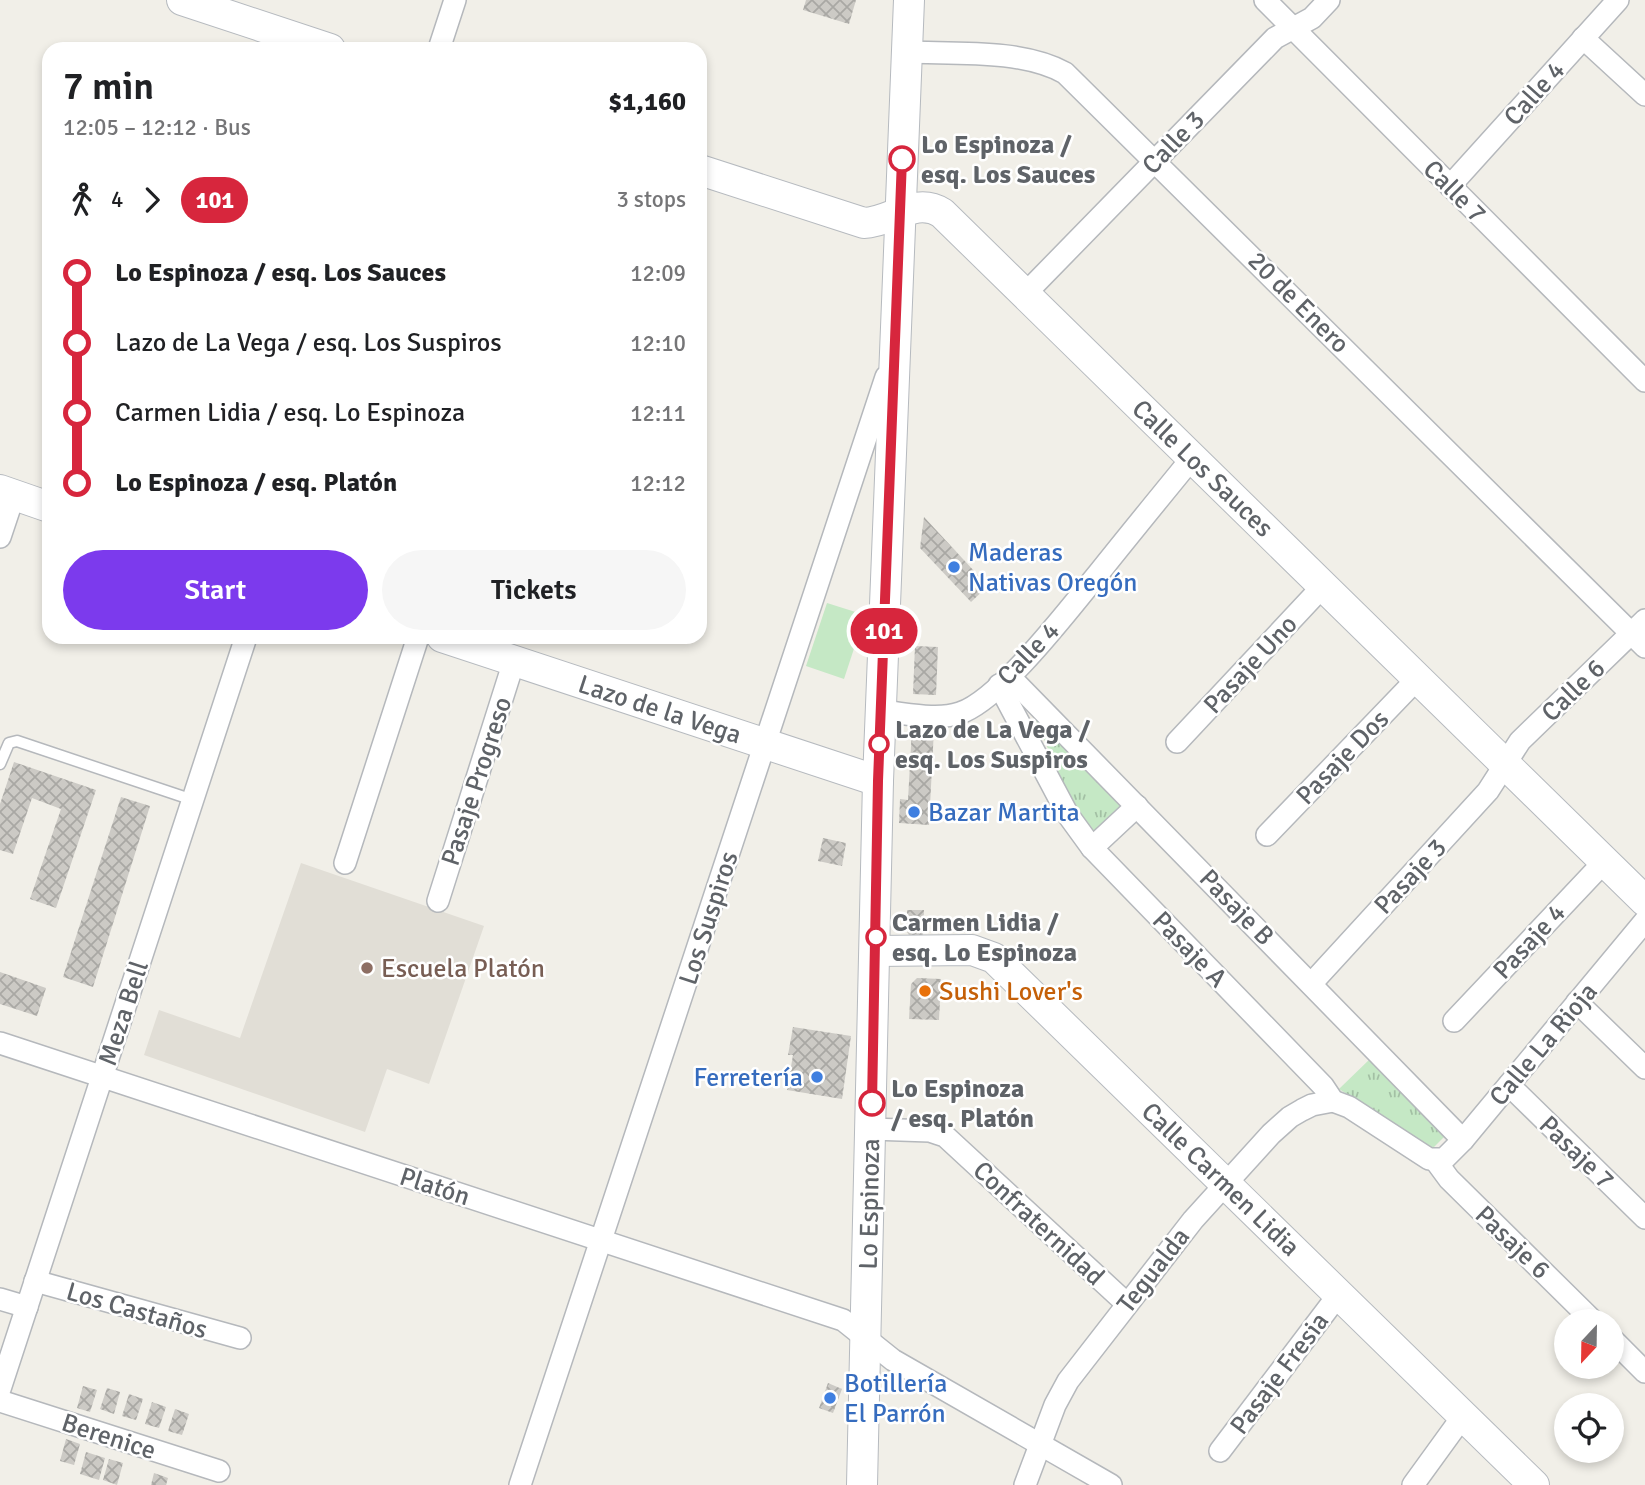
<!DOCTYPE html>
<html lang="en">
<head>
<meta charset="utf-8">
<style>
	:root { --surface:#fff; --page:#f6f6f6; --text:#202124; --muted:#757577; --accent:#7c3aed }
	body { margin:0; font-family:Signika,sans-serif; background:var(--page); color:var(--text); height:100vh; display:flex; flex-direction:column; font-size:26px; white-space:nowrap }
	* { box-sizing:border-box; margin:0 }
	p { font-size:23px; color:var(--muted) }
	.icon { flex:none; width:38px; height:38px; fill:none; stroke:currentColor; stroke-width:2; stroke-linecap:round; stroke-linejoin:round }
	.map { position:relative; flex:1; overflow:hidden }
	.details { position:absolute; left:42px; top:42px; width:665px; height:602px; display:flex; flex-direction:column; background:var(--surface); border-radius:21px; box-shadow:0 4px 10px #0003 }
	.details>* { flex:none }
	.badge { padding:0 14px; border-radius:23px; font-size:24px; line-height:46px }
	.needle { width:46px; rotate:202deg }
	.fabs { position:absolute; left:1554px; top:1309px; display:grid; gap:14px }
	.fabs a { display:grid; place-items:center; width:70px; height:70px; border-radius:50%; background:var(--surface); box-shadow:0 4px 10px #0003; font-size:35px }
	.map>.badge { position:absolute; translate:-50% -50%; box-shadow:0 0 0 4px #fff }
	.legs { display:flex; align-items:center; gap:10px; height:77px; padding:0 21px; font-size:23px }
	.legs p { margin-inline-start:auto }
	.headline { display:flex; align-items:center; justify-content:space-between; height:119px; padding:0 21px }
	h1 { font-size:38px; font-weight:600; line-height:52px }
	.cta { display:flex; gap:14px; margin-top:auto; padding:14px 21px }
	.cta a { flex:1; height:80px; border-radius:42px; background:var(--accent); color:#fff; font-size:28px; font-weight:600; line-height:80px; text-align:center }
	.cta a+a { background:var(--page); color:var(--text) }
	ul { padding:0 21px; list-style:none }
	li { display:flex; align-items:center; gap:24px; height:70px; font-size:26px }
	li i { display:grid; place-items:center; width:10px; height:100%; margin:0 9px; background:currentColor }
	li i::after { content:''; width:18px; height:18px; margin:-9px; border:5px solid; border-radius:50%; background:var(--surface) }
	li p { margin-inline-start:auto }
	li:first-child i { background:linear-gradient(#0000 50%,currentColor 0) }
	li:last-child i { background:linear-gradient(currentColor 50%,#0000 0) }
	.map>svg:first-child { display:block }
</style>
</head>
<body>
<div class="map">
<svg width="1645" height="1485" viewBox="0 0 1645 1485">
	<defs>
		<pattern id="grass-tufts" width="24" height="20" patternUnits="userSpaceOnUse" patternTransform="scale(1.75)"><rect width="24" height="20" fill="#c5e8c5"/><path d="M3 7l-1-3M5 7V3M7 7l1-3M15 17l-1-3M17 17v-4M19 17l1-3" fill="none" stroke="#a3c0a4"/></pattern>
		<pattern id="building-cross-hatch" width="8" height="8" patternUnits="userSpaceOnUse" patternTransform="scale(1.75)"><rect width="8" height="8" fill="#cccac5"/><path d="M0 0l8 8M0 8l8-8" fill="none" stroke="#a9a8a4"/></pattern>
	</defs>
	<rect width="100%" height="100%" fill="#f1efe8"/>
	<!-- education -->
	<polygon fill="#e1ded6" points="301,863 484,926 429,1084 387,1069 365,1132 144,1055 159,1010 240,1038"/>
	<!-- grass -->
	<g fill="url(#grass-tufts)">
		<polygon points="1028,701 1128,805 1094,836 1076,816"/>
		<polygon points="1373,1056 1448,1133 1433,1148 1339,1089"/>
	</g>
	<!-- park -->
	<polygon fill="#c5e8c5" points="827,603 865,615 844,679 806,666"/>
	<!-- building -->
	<g fill="url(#building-cross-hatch)">
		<polygon points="806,0 856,0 849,24 803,10"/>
		<polygon points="924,517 988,586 971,602 920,548"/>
		<polygon points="915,646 938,647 936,695 913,694"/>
		<polygon points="912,728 934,729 929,825 899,823 900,799 908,800"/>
		<polygon points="14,762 96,790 56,908 30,899 61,809 32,798 13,854 0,850 0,804"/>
		<polygon points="121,797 150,806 93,987 63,977"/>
		<polygon points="823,838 846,843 842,866 818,861"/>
		<polygon points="907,910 924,910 923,938 911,938 907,932"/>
		<polygon points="0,972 46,988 37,1016 0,1004"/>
		<polygon points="917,978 941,979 939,1020 909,1019 911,984"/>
		<polygon points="793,1027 851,1036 842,1099 787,1090 793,1055 788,1055"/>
		<polygon points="828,1383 842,1389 833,1413 819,1408"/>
		<polygon points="83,1386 97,1390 90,1412 77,1408"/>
		<polygon points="107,1388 120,1392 114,1414 100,1409"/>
		<polygon points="129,1394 143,1399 136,1420 122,1416"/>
		<polygon points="152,1402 166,1407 159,1428 145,1424"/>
		<polygon points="175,1409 189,1414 182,1435 168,1431"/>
		<polygon points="66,1439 80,1444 74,1465 60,1461"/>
		<polygon points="86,1452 105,1458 99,1480 80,1474"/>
		<polygon points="109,1459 123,1463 117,1485 103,1480"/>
		<polygon points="154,1473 168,1478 166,1485 151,1485"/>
	</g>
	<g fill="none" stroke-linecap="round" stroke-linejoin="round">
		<defs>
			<polyline id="lane" points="0,764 9,743 17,741 193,800"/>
			<g id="street">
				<polyline points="1265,0 1645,381"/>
				<polyline points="1583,38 1645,95"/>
				<polyline points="439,49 455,0"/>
				<path d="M907,52C955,54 1022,49 1065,73L1645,647"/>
				<polyline points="1450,186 1618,0"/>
				<polyline points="1025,294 1275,38 1312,18 1329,0"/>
				<polyline points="0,537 14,495"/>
				<polyline points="1009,676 1463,1140"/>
				<polyline points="999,685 1068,815 1092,848 1323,1086 1333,1101 1349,1107 1429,1159 1444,1159 1463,1140 1645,921"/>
				<path d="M880,711C905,713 936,721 960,713C1001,699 1069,609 1098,574C1129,535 1161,496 1192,458"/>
				<polyline points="1177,742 1323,586"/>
				<polyline points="1267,835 1418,678"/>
				<polyline points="1092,848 1137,806"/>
				<polyline points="345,863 418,637"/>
				<polyline points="438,901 514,661"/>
				<polyline points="1311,984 1488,791 1520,741 1645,620"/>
				<polyline points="1577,1002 1645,1068"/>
				<polyline points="1454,1021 1604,862"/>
				<polyline points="0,1043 843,1320 893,1360 1111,1485"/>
				<polyline points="1509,1085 1645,1218"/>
				<polyline points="871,1129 930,1131 945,1136 1127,1304"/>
				<polyline points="1435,1160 1449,1179 1593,1321"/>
				<polyline points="35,1281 240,1338"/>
				<polyline points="0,1299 27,1307"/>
				<polyline points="1612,1339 1645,1372"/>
				<polyline points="0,1389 246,637"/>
				<polyline points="0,1401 219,1471"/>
				<polyline points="1220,1451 1339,1294"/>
				<polyline points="520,1485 886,377"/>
				<polyline points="1025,1485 1055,1405 1068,1381 1193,1220 1271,1134 1290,1117 1302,1110 1312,1105 1333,1101"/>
				<polyline points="1413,1485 1463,1416"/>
			</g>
			<g id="secondary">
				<polyline points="182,0 330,49"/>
				<path d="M700,170L864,223C892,222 915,196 942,213L1645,901"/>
				<polyline points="0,490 49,507"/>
				<polyline points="442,637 878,781"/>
				<polyline points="875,951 972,950 994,958 1534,1485"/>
				<polyline points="862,1485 878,781 909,0"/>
			</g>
		</defs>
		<!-- lane casing -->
		<use href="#lane" stroke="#b5b8bc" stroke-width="13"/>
		<!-- street casing -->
		<use href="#street" stroke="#b5b8bc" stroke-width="24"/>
		<!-- secondary casing -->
		<use href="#secondary" stroke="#b6babf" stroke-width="32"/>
		<!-- lane -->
		<use href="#lane" stroke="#fff" stroke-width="10"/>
		<!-- street -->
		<use href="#street" stroke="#fff" stroke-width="21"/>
		<!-- secondary -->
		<use href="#secondary" stroke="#fff" stroke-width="30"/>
	</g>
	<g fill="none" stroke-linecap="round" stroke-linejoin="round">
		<defs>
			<polyline id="line-1" points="872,1103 878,781 902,159"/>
		</defs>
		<!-- line-1 casing -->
		<use href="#line-1" stroke="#fff" stroke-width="16"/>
		<!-- line-1 -->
		<use href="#line-1" stroke="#d7263d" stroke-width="10"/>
	</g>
	<!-- markers -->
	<g fill="#fff" stroke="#d7263d" stroke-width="3.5">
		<circle cx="902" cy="159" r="12"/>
		<circle cx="879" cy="744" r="9"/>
		<circle cx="876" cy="937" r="9"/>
		<circle cx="872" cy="1103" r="12"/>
	</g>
	<g fill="#3f7fe0" stroke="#fff" stroke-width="2.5">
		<circle cx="954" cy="567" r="7"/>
		<circle cx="914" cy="812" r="7"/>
		<circle cx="817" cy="1077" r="7"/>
		<circle cx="830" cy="1398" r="7"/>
	</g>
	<circle fill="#8d6e63" stroke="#fff" stroke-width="2.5" cx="367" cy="968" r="7"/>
	<circle fill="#e8710a" stroke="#fff" stroke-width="2.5" cx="925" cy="991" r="7"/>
	<g text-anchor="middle" stroke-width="5" stroke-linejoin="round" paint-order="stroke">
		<!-- street labels -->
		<g font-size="26" fill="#5f6368" stroke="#fff">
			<text transform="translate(1534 93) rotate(-48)" y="9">Calle 4</text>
			<text transform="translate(1173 142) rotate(-46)" y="9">Calle 3</text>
			<text transform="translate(1455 191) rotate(45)" y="9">Calle 7</text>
			<text transform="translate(1299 302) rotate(45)" y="9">20 de Enero</text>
			<text transform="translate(1203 468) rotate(44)" y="9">Calle Los Sauces</text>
			<text transform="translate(1028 653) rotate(-46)" y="9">Calle 4</text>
			<text transform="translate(1250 664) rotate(-47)" y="9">Pasaje Uno</text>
			<text transform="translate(1573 690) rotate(-44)" y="9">Calle 6</text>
			<text transform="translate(660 709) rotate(18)" y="9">Lazo de la Vega</text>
			<text transform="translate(1342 757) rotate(-46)" y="9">Pasaje Dos</text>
			<text transform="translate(476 781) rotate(-72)" y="9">Pasaje Progreso</text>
			<text transform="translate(1410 876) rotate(-47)" y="9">Pasaje 3</text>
			<text transform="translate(1237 907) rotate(46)" y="9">Pasaje B</text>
			<text transform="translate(708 918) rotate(-72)" y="9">Los Suspiros</text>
			<text transform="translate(1529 941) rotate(-47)" y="9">Pasaje 4</text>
			<text transform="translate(1190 949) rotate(46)" y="9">Pasaje A</text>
			<text transform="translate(123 1013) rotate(-72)" y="9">Meza Bell</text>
			<text transform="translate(1543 1044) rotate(-50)" y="9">Calle La Rioja</text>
			<text transform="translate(1577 1152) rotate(44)" y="9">Pasaje 7</text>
			<text transform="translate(1221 1179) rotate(44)" y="9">Calle Carmen Lidia</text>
			<text transform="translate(435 1186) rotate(18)" y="9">Platón</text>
			<text transform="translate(869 1204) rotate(-89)" y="9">Lo Espinoza</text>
			<text transform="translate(1039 1223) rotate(43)" y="9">Confraternidad</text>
			<text transform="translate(1513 1242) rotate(44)" y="9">Pasaje 6</text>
			<text transform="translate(1153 1270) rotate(-52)" y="9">Tegualda</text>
			<text transform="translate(137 1310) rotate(16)" y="9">Los Castaños</text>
			<text transform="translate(1279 1373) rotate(-53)" y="9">Pasaje Fresia</text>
			<text transform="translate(109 1436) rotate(18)" y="9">Berenice</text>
		</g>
		<!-- stop labels -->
		<g font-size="26" font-weight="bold" fill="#5f6368" stroke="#fff" text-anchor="start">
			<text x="921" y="153">Lo Espinoza /<tspan x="921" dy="30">esq. Los Sauces</tspan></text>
			<text x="895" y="738">Lazo de La Vega /<tspan x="895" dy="30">esq. Los Suspiros</tspan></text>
			<text x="892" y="931">Carmen Lidia /<tspan x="892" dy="30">esq. Lo Espinoza</tspan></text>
			<text x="891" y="1097">Lo Espinoza<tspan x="891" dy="30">/ esq. Platón</tspan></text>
		</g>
		<!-- shop labels -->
		<g font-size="26" fill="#366cbe" stroke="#fff" text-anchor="start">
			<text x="968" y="561">Maderas<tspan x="968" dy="30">Nativas Oregón</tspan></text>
			<text x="928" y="821">Bazar Martita</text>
			<text x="803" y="1086" text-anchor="end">Ferretería</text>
			<text x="844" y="1392">Botillería<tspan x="844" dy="30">El Parrón</tspan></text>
		</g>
		<!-- education labels -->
		<g font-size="26" fill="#785e54" stroke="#fff" text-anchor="start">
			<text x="381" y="977">Escuela Platón</text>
		</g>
		<!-- food labels -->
		<g font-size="26" fill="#c56008" stroke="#fff" text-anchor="start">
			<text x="939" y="1000">Sushi Lover's</text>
		</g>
	</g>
</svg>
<div class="fabs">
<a><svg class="needle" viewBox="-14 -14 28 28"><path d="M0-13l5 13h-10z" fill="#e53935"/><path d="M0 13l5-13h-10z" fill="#757577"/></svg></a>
<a><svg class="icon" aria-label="locate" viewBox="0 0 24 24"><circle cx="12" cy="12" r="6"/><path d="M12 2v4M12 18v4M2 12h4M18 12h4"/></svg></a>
</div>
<b class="badge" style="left:884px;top:631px;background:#d7263d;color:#fff">101</b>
<section class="details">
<div class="headline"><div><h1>7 min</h1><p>12:05 – 12:12 · Bus</p></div><b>$1,160</b></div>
<div class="legs"><svg class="icon" aria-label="walk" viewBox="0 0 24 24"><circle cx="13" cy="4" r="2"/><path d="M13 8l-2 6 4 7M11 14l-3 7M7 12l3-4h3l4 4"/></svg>4<svg class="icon" aria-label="forward" viewBox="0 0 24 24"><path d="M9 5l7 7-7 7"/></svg><b class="badge" style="background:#d7263d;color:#fff">101</b><p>3 stops</p></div>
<ul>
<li><i style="color:#d7263d"></i><b>Lo Espinoza / esq. Los Sauces</b><p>12:09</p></li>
<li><i style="color:#d7263d"></i><span>Lazo de La Vega / esq. Los Suspiros</span><p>12:10</p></li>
<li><i style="color:#d7263d"></i><span>Carmen Lidia / esq. Lo Espinoza</span><p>12:11</p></li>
<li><i style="color:#d7263d"></i><b>Lo Espinoza / esq. Platón</b><p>12:12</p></li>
</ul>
<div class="cta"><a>Start</a><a>Tickets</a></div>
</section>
</div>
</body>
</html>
